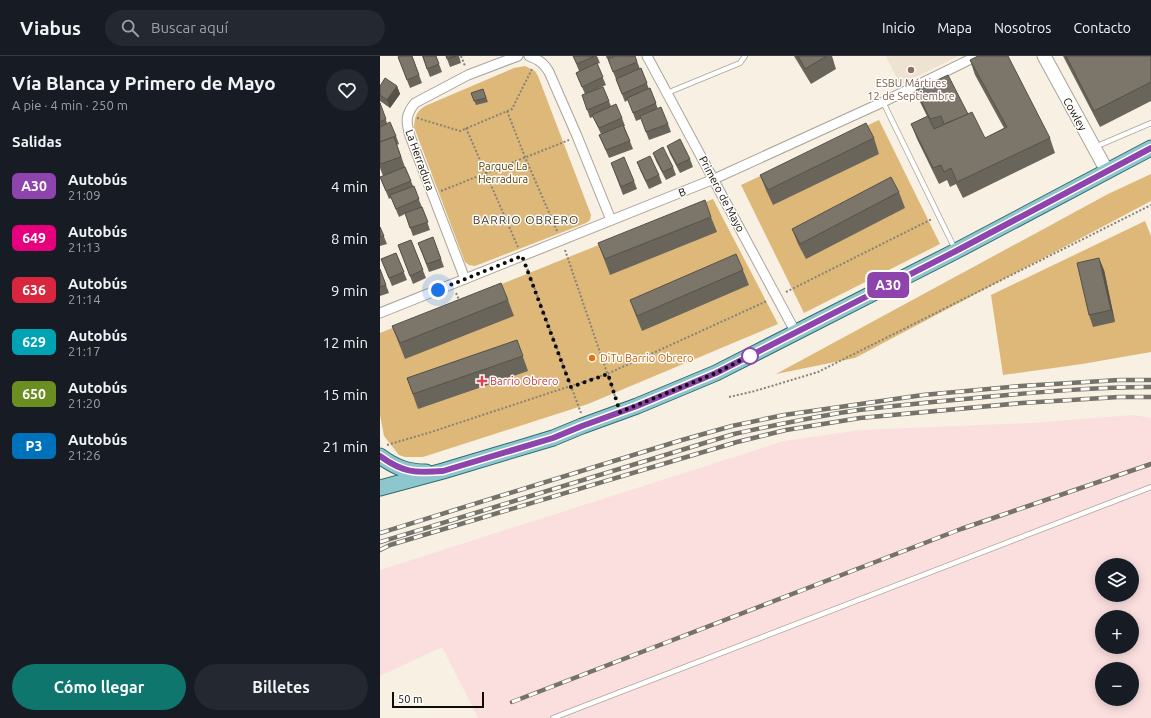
<!DOCTYPE html>
<html lang="es">
<head>
<meta charset="utf-8">
<style>
	:root { --surface:#171b24; --page:#242831; --text:#f1f3f6; --muted:#9ea1a6; --line:#363941; --accent:#0f766e }
	body { margin:0; font-family:Ubuntu,sans-serif; background:var(--page); color:var(--text); height:100vh; display:flex; flex-direction:column; font-size:15px; white-space:nowrap }
	* { box-sizing:border-box; margin:0 }
	p { font-size:13px; color:var(--muted) }
	.icon { flex:none; width:22px; height:22px; fill:none; stroke:currentColor; stroke-width:2; stroke-linecap:round; stroke-linejoin:round }
	.map { position:relative; flex:1; overflow:hidden }
	.panel { display:flex; flex-direction:column; background:var(--surface); width:380px }
	.panel>* { flex:none }
	.badge { padding:0 8px; border-radius:6px; font-size:14px; line-height:26px }
	.buttons { position:absolute; left:715px; top:502px; display:grid; gap:8px }
	.buttons a { display:grid; place-items:center; width:44px; height:44px; border-radius:50%; background:var(--surface); box-shadow:0 2px 10px #0003; font-size:20px }
	.scale { position:absolute; left:12px; bottom:10px; width:92px; box-sizing:border-box; padding-left:4px; border:2px solid #0e0c08; border-top:0; font-size:11px; line-height:14px; white-space:nowrap; color:#0e0c08; -webkit-text-stroke:3px #fffefb; paint-order:stroke }
	.you { position:absolute; width:20px; height:20px; margin:-10px; border:3px solid #fff; border-radius:50%; background:#1a73e8; box-shadow:0 0 0 6px #1a73e833 }
	.map>.badge { position:absolute; translate:-50% -50%; box-shadow:0 0 0 2px #fff }
	h2 { padding:0 12px; font-size:15px; line-height:36px }
	.round { display:grid; place-items:center; flex:none; width:42px; height:42px; border-radius:21px; background:var(--page) }
	.summary { display:flex; align-items:center; justify-content:space-between; height:68px; padding:0 12px }
	h1 { font-size:19px; font-weight:700; line-height:30px }
	.primary-button { display:flex; gap:8px; margin-top:auto; padding:8px 12px }
	.primary-button a { flex:1; height:46px; border-radius:24px; background:var(--accent); color:#fff; font-size:16px; font-weight:700; line-height:46px; text-align:center }
	.primary-button a+a { background:var(--page); color:var(--text) }
	ul { padding:0; list-style:none }
	li { display:flex; align-items:center; gap:12px; height:52px; padding:0 12px }
	li div { flex:1 }
	li b { display:block; font-size:15px }
	li em { font-style:normal }
	li .badge { min-width:44px; font-weight:700; text-align:center }
	header { display:flex; align-items:center; gap:24px; box-sizing:border-box; height:56px; padding:0 20px; background:var(--surface); border-bottom:1px solid var(--line) }
	header strong { font-size:19px }
	nav { display:flex; gap:22px; margin-inline-start:auto; font-size:14px }
	.search { width:280px; height:36px; background:var(--page); display:flex; align-items:center; gap:10px; box-sizing:border-box; padding:0 14px; border-radius:22px; color:var(--muted); font-size:15px }
	main { display:flex; flex:1; min-height:0 }
	.map>svg:first-child { display:block }
</style>
</head>
<body>
<header>
<strong>Viabus</strong>
<div class="search"><svg class="icon" aria-label="search" viewBox="0 0 24 24"><circle cx="10" cy="10" r="6"/><path d="M15 15l6 6"/></svg>Buscar aquí</div>
<nav><a>Inicio</a><a>Mapa</a><a>Nosotros</a><a>Contacto</a></nav>
</header>
<main>
<section class="panel">
<div class="summary"><div><h1>Vía Blanca y Primero de Mayo</h1><p>A pie · 4 min · 250 m</p></div><a class="round"><svg class="icon" aria-label="heart" viewBox="0 0 24 24"><path d="M12 20l-8-8c-3-5 5-10 8-4 3-6 11-1 8 4z"/></svg></a></div>
<h2>Salidas</h2>
<ul>
<li><span class="badge" style="background:#8e44ad;color:#fff">A30</span><div><b>Autobús</b><p>21:09</p></div><em>4 min</em></li>
<li><span class="badge" style="background:#e6007e;color:#fff">649</span><div><b>Autobús</b><p>21:13</p></div><em>8 min</em></li>
<li><span class="badge" style="background:#d7263d;color:#fff">636</span><div><b>Autobús</b><p>21:14</p></div><em>9 min</em></li>
<li><span class="badge" style="background:#00a3b4;color:#fff">629</span><div><b>Autobús</b><p>21:17</p></div><em>12 min</em></li>
<li><span class="badge" style="background:#6b8e23;color:#fff">650</span><div><b>Autobús</b><p>21:20</p></div><em>15 min</em></li>
<li><span class="badge" style="background:#0072bc;color:#fff">P3</span><div><b>Autobús</b><p>21:26</p></div><em>21 min</em></li>
</ul>
<div class="primary-button"><a>Cómo llegar</a><a>Billetes</a></div>
</section>
<div class="map">
<svg width="771" height="662" viewBox="0 0 771 662">
	<rect width="100%" height="100%" fill="#f7f0e3"/>
	<!-- industrial -->
	<path fill="#fadfde" fill-rule="evenodd" d="M754,359L771,362V662H98L62,591L0,620V514L404,385L480,374L649,367ZM722,509H752V539H722ZM722,561H752V591H722ZM722,613H752V643H722Z"/>
	<!-- built -->
	<polygon fill="#eee3d0" points="506,0 578,0 520,29"/>
	<!-- green -->
	<g fill="#ddb878">
		<path d="M145,10L155,15L158,20L211,159L210,164L206,167L95,210L89,209L85,206L34,71C35,60 36,56 45,50L134,12Z"/>
		<polygon points="499,64 560,188 424,257 361,129"/>
		<polygon points="771,118 771,145 475,302 396,318 728,138"/>
		<polygon points="333,143 398,268 208,348 43,401 25,401 19,399 4,380 0,359 0,277"/>
		<polygon points="765,165 771,180 771,296 702,308 623,319 611,239"/>
	</g>
	<g fill="none" stroke-linecap="round" stroke-linejoin="round">
		<defs>
			<g id="lane">
				<polyline points="287,37 360,7 365,0"/>
				<polyline points="503,46 575,193"/>
				<polyline points="715,91 771,67"/>
				<polyline points="173,662 771,431"/>
			</g>
			<g id="street">
				<path d="M149,0C159,4 164,7 169,16L197,80L231,164"/>
				<polyline points="267,0 416,277"/>
				<path d="M85,223L30,80C26,66 25,59 35,47L88,19L138,0"/>
				<polyline points="0,257 334,123 503,46 597,0"/>
			</g>
			<polyline id="secondary" points="664,0 727,115"/>
			<g id="primary">
				<path d="M0,400C15,411 27,416 46,416"/>
				<polyline points="0,432 63,415 173,382 202,370 257,350 336,317 576,195 771,92"/>
			</g>
		</defs>
		<!-- lane casing -->
		<use href="#lane" stroke="#aaa397" stroke-width="6"/>
		<!-- street casing -->
		<use href="#street" stroke="#aaa397" stroke-width="11"/>
		<!-- secondary casing -->
		<use href="#secondary" stroke="#aaa397" stroke-width="15"/>
		<!-- primary casing -->
		<use href="#primary" stroke="#2f6c71" stroke-width="17"/>
		<!-- path -->
		<g stroke="#868279" stroke-width="2" stroke-dasharray="2 2" stroke-linecap="butt">
			<polyline points="81,0 85,10"/>
			<polyline points="127,55 145,101 177,175"/>
			<polyline points="37,62 80,75 132,53 152,13"/>
			<polyline points="86,72 138,191"/>
			<polyline points="61,135 189,84"/>
			<polyline points="185,194 236,343"/>
			<polyline points="146,209 201,357"/>
			<polyline points="406,236 552,163"/>
			<polyline points="76,237 80,246"/>
			<polyline points="349,341 375,335 438,316 771,149"/>
			<polyline points="7,389 48,377 227,318 387,245"/>
		</g>
		<!-- lane -->
		<use href="#lane" stroke="#fff" stroke-width="4.5"/>
		<!-- street -->
		<use href="#street" stroke="#fff" stroke-width="9"/>
		<!-- secondary -->
		<use href="#secondary" stroke="#fff" stroke-width="13"/>
		<!-- primary -->
		<use href="#primary" stroke="#8dc6cc" stroke-width="15"/>
		<defs>
			<g id="rail">
				<polyline points="0,477 302,384 352,370 404,359 543,339 641,330 739,324 771,324"/>
				<path d="M0,486L354,378C395,369 437,360 479,354C521,349 563,345 605,341C660,336 716,331 771,331"/>
				<polyline points="0,494 10,489 357,386 406,374 480,362 642,347 739,341 771,341"/>
				<polyline points="132,646 581,473 771,408"/>
			</g>
		</defs>
		<!-- rail casing -->
		<use href="#rail" stroke="#76726a" stroke-width="4.5"/>
		<!-- rail -->
		<use href="#rail" stroke="#fffefb" stroke-width="3" stroke-dasharray="9" stroke-linecap="butt"/>
	</g>
	<!-- wall -->
	<g fill="#6a655b">
		<polygon points="32,0 42,27 30,32 18,1"/>
		<polygon points="42,0 56,0 62,16 50,21"/>
		<polygon points="66,0 79,0 81,7 70,11"/>
		<polygon points="193,0 217,0 220,7 217,8 226,29 215,34 223,31 231,50 242,62 245,70 244,70 253,93 229,102 219,79 221,78 213,61 210,62 202,39 205,38 196,17 199,15"/>
		<polygon points="226,0 236,0 227,3"/>
		<polygon points="255,0 260,13 261,12 269,33 270,32 278,53 288,68 291,76 269,84 261,63 256,65 248,44 245,46 228,3"/>
		<polygon points="414,0 452,0 456,13 431,28"/>
		<polygon points="683,0 771,0 771,45 720,71"/>
		<polygon points="590,4 670,82 675,97 583,142 576,128 570,131 567,124 559,128 537,83 531,68 547,60 540,46 536,34 588,58 605,82 624,72 595,19"/>
		<polygon points="0,30 17,30 20,38 10,52 0,45"/>
		<polygon points="103,33 108,46 96,49 91,37"/>
		<polygon points="0,46 7,67 16,80 19,88 17,89 25,111 42,151 50,174 33,180 25,158 19,161 11,142 9,143 0,121 3,120 0,112"/>
		<polygon points="494,82 499,98 393,149 386,134 380,119"/>
		<polygon points="287,90 310,103 313,111 300,117 290,98"/>
		<polygon points="273,97 293,111 296,119 286,124 276,105"/>
		<polygon points="257,106 279,119 282,127 269,133 260,114"/>
		<polygon points="231,107 254,125 257,133 243,139"/>
		<polygon points="519,136 525,152 426,203 418,188 412,173"/>
		<polygon points="331,161 337,176 230,219 218,187"/>
		<polygon points="0,171 7,188 0,190"/>
		<polygon points="53,181 64,211 49,216 38,187"/>
		<polygon points="31,184 46,222 33,228 18,189"/>
		<polygon points="16,197 27,224 12,230 1,203"/>
		<polygon points="0,213 9,237 0,240"/>
		<polygon points="363,214 369,229 262,275 256,260 250,244"/>
		<polygon points="724,214 735,266 713,271 709,259"/>
		<polygon points="128,244 134,260 25,303 12,270"/>
		<polygon points="137,284 148,315 38,353 27,322"/>
	</g>
	<!-- shaded-wall -->
	<g fill="#56524a">
		<polygon points="17,30 20,38 10,52 7,44"/>
		<polygon points="719,202 724,214 735,266 731,254"/>
	</g>
	<!-- building -->
	<g fill="#7b756a" stroke="#56524a">
		<polygon points="19,0 32,0 39,19 27,24 18,1"/>
		<polygon points="43,0 56,0 59,8 47,13"/>
		<polygon points="66,0 76,0 67,3"/>
		<polygon points="193,0 215,0 197,8"/>
		<polygon points="236,0 255,0 257,6 233,16 228,3"/>
		<polygon points="418,0 447,0 425,13"/>
		<polygon points="598,0 628,0 670,82 577,126 571,112 564,116 561,109 553,112 531,68 548,60 554,73 592,56 605,82 627,71 590,4"/>
		<polygon points="686,0 771,0 771,26 714,55"/>
		<polygon points="217,7 223,21 202,31 196,17"/>
		<polygon points="261,12 267,27 242,38 236,23"/>
		<polygon points="568,19 588,58 564,68 561,60 550,63 536,34"/>
		<polygon points="5,22 17,30 7,44 0,39 0,30"/>
		<polygon points="223,31 229,45 207,54 202,39"/>
		<polygon points="270,32 276,47 253,57 247,42"/>
		<polygon points="103,33 106,42 94,45 91,37"/>
		<polygon points="0,47 6,63 0,66"/>
		<polygon points="236,48 242,62 219,72 212,59"/>
		<polygon points="281,51 288,68 266,76 260,60"/>
		<polygon points="10,66 16,80 0,86 0,71"/>
		<polygon points="486,67 494,82 388,134 380,119"/>
		<polygon points="243,69 250,85 226,94 219,79"/>
		<polygon points="14,81 21,101 0,108 0,86"/>
		<polygon points="300,83 310,103 297,109 287,90"/>
		<polygon points="283,91 293,111 283,116 273,97"/>
		<polygon points="270,100 279,119 266,125 257,106"/>
		<polygon points="244,101 254,125 241,131 231,107"/>
		<polygon points="25,111 31,125 6,135 0,121"/>
		<polygon points="511,121 519,136 420,188 412,173"/>
		<polygon points="34,130 39,143 16,153 10,139"/>
		<polygon points="325,144 331,161 225,203 218,187"/>
		<polygon points="42,151 48,166 30,172 25,157"/>
		<polygon points="0,171 4,180 0,181"/>
		<polygon points="53,181 61,203 47,208 38,187"/>
		<polygon points="31,184 43,214 30,220 18,189"/>
		<polygon points="16,197 24,216 9,222 1,203"/>
		<polygon points="356,198 363,214 257,260 250,244"/>
		<polygon points="719,202 731,254 709,259 697,207"/>
		<polygon points="0,213 6,229 0,231"/>
		<polygon points="121,227 128,244 20,287 12,270"/>
		<polygon points="137,284 143,300 33,338 27,322"/>
	</g>
	<g fill="none" stroke-linecap="round" stroke-linejoin="round">
		<defs>
			<path id="line" d="M0,400C23,417 36,417 63,415L173,382L202,370L257,350L336,317L576,195L771,92"/>
		</defs>
		<!-- line casing -->
		<use href="#line" stroke="#fff" stroke-width="9"/>
		<!-- line -->
		<use href="#line" stroke="#8e44ad" stroke-width="6"/>
		<!-- walk -->
		<polyline stroke="#0e0c08" stroke-width="4" stroke-dasharray="0 7.2" points="58,234 142,200 191,331 228,318 240,356 336,317 371,299 370,300"/>
	</g>
	<!-- markers -->
	<circle fill="#8d6e63" stroke="#fffefb" stroke-width="1.5" cx="531" cy="14" r="4"/>
	<circle fill="#fff" stroke="#8e44ad" stroke-width="2" cx="370" cy="300" r="8"/>
	<circle fill="#e8710a" stroke="#fffefb" stroke-width="1.5" cx="212" cy="302" r="4"/>
	<path fill="#e0444e" stroke="#fffefb" stroke-width="1.5" d="M100 319h4v4h4v4h-4v4h-4v-4h-4v-4h4z"/>
	<g text-anchor="middle" stroke-width="3" stroke-linejoin="round" paint-order="stroke">
		<!-- education labels -->
		<g font-size="11" fill="#785e54" stroke="#fffefb">
			<text x="531" y="31">ESBU Mártires<tspan x="531" dy="13">12 de Septiembre</tspan></text>
		</g>
		<!-- street labels -->
		<g font-size="11" fill="#0e0c08" stroke="#fffefb">
			<text transform="translate(695 58) rotate(61)" y="4">Cowley</text>
			<text transform="translate(40 104) rotate(70)" y="4">La Herradura</text>
			<text transform="translate(302 136) rotate(-21)" y="4">B</text>
			<text transform="translate(342 138) rotate(62)" y="4">Primero de Mayo</text>
		</g>
		<!-- park labels -->
		<g font-size="11" fill="#573e08" stroke="#fffefb">
			<text x="123" y="114">Parque La<tspan x="123" dy="13">Herradura</tspan></text>
		</g>
		<!-- food labels -->
		<g font-size="11" fill="#c56008" stroke="#fffefb" text-anchor="start">
			<text x="220" y="306">DiTu Barrio Obrero</text>
		</g>
		<!-- health labels -->
		<g font-size="11" fill="#be3a42" stroke="#fffefb" text-anchor="start">
			<text x="110" y="329">Barrio Obrero</text>
		</g>
		<!-- neighbourhood labels -->
		<g font-size="12" letter-spacing="1" fill="#3d372d" stroke="#fffefb">
			<text x="146" y="168">BARRIO OBRERO</text>
		</g>
	</g>
</svg>
<div class="buttons">
<a><svg class="icon" aria-label="layers" viewBox="0 0 24 24"><path d="M12 4l9 5-9 5-9-5zM3 14l9 5 9-5"/></svg></a>
<a>+</a>
<a>−</a>
</div>
<div class="scale">50 m</div>
<div class="you" style="left:58px;top:234px"></div>
<b class="badge" style="left:508px;top:229px;background:#8e44ad;color:#fff">A30</b>
</div>
</main>
</body>
</html>
